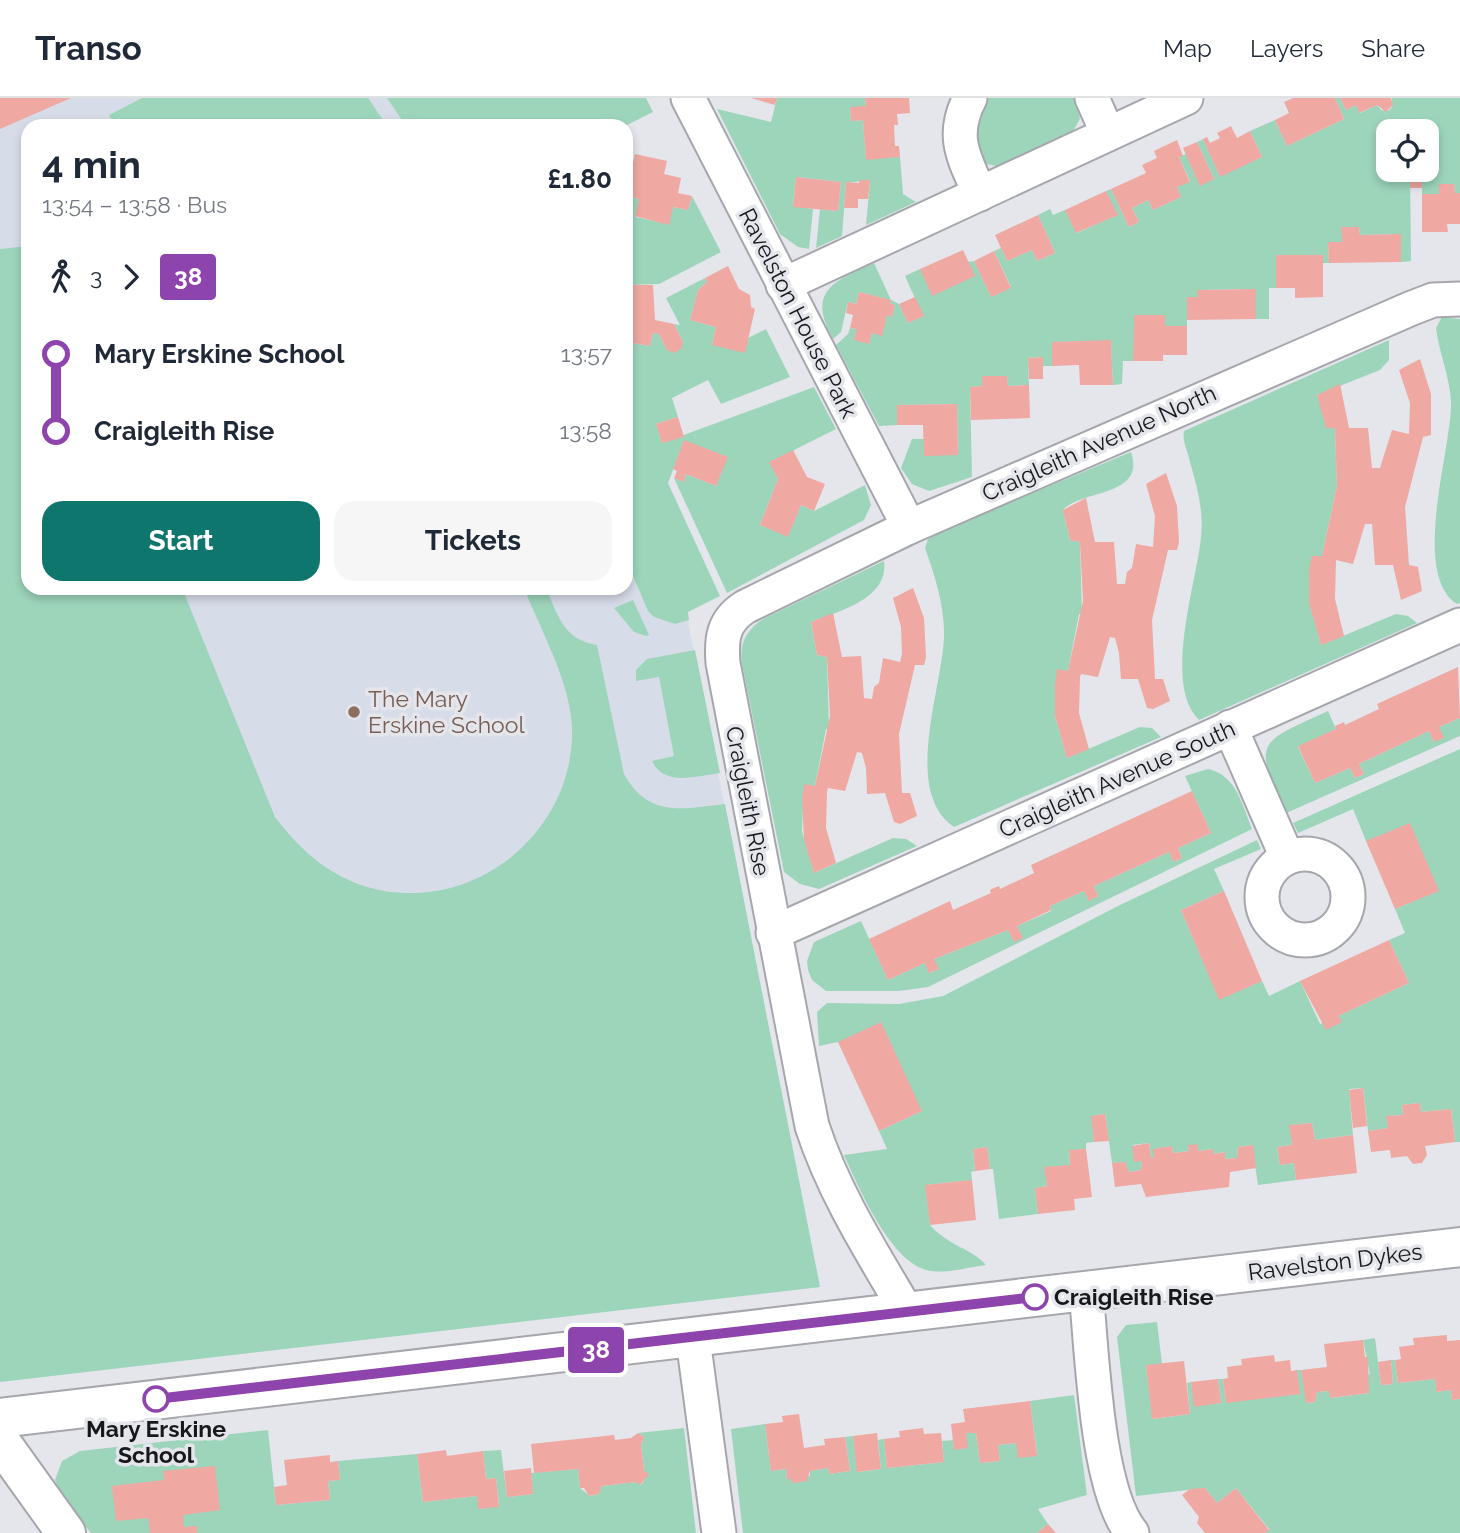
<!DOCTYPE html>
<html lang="en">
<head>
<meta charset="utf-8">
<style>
	:root { --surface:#fff; --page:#f6f6f7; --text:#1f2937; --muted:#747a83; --line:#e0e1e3; --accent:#0f766e }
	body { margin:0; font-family:Raleway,sans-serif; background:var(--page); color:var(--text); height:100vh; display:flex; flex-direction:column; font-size:26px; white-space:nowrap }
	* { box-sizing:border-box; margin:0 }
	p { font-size:23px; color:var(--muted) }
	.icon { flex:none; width:38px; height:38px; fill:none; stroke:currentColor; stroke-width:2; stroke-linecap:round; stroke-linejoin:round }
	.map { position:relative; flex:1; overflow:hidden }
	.drawer { position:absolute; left:21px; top:21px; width:612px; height:476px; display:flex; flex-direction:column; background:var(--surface); border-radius:21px; box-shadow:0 4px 10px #0003 }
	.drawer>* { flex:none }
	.badge { padding:0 14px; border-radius:5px; font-size:24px; line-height:46px }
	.buttons { position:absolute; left:1376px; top:21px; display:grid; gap:14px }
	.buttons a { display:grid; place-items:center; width:63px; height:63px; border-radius:14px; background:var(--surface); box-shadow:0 4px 10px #0003; font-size:35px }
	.map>.badge { position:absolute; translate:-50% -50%; box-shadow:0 0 0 4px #fff }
	.legs { display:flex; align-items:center; gap:10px; height:77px; padding:0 21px; font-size:23px }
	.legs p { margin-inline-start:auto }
	.overview { display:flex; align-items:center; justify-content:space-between; height:119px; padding:0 21px }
	h1 { font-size:38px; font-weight:700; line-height:52px }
	.primary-button { display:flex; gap:14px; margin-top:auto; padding:14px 21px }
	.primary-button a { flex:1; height:80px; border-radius:21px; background:var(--accent); color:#fff; font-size:28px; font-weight:700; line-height:80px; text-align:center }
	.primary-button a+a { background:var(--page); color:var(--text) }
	ul { padding:0 21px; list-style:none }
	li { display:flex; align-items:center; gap:24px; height:77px; font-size:26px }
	li i { display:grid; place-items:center; width:10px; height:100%; margin:0 9px; background:currentColor }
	li i::after { content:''; width:18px; height:18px; margin:-9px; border:5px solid; border-radius:50%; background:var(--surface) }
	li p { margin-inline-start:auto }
	li:first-child i { background:linear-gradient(#0000 50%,currentColor 0) }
	li:last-child i { background:linear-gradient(currentColor 50%,#0000 0) }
	header { display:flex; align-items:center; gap:42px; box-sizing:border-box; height:98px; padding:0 35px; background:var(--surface); border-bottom:2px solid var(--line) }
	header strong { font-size:33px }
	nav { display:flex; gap:38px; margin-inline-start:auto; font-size:24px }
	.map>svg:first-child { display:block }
</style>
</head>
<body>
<header>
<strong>Transo</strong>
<nav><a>Map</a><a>Layers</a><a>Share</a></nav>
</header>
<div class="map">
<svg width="1460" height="1435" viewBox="0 0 1460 1435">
	<rect width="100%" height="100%" fill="#e4e6ec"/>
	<!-- built -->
	<polygon fill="#d7dce9" points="0,0 461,0 476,28 28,28 28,490 626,490 627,318 660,383 820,1189 0,1284"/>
	<!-- green -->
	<g fill="#9dd5bb">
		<polygon points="142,0 368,0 387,28 115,28 109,17"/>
		<polygon points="387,0 646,0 653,14 625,28 578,28 575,23 565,28 406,28"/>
		<polygon points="777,0 865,0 866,8 850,10 851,23 863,22 866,61 900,59 903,96 916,104 866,127 870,82 846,85 842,138 816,150 820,111 838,113 841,84 796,79 793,108 813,111 809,151 798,149 780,136 717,11 771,24"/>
		<polygon points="982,0 1075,0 1080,21 1072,35 1000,69 982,65 972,23"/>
		<path d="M1335,0H1340L1346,12L1356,7L1360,15L1377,7L1381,12L1388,13L1392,9V0H1460V95H1455L1454,86H1439V96H1422V72H1426V33H1388V72H1410L1411,163L1401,164L1400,136L1360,137L1359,129H1342V144L1328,145L1329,165H1323L1322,157L1276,158V190H1269V221H1256L1255,191L1198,192V199H1187V228H1165L1133,263H1123L1122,286L1113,287L1111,243L1052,244V268H1043L1042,259L1028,260L1029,287L1008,288L1007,278H983L982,288L970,289L972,379L929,393L912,386L901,370L912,341H924L958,357L957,306L898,307L897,327L879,328L836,247L848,236L850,230L857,231L869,246L872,235L887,217L892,218L895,207L890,205V202L859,194L856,206L848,204L841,234L833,241C806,193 834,183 874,165L891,202L899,206L908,225L923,218L905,178L920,171L974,163L991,199L1011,189L994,153L1001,150L1007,163L1032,152L1037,163L1055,155L1038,117L1050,111L1053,117L1065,112L1077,135L1117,117L1106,93L1111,91L1129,129L1139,124L1132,110L1148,102L1153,112L1181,99L1177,89L1190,83L1179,59L1186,56L1200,87L1214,81L1197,44L1203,41L1220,78L1262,59L1250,33L1275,22L1287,48L1344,21Z"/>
		<polygon points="627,98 639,101 636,119 668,126 673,109 688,112 692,98 721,154 659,186 627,187"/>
		<path d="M28,148V490H182L275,719C298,749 324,774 361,787C465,822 575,739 572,630C571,585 540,531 524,490H546C558,518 564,542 597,547L624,676C649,720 682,711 725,706L820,1189L0,1284V151Z"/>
		<polygon points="705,180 707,184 698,192 690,222 716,229 712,247 748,240 766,231 790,279 721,306 708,282 672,300 678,319 656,326 662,345 814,289 836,331 770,364 778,381 760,427 788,438 801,407 814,413 865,387 871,407 864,422 727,495 674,380 684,384 686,376 716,388 727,359 684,343 668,385 720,498 688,514 689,522 675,526 654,519 648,513 627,464 626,244 650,248 653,235 659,236 667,252 683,244 674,226 680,227 666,200"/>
		<path d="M1442,219L1460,221V505L1457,506C1410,476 1452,350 1451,304C1450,279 1439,255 1436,230Z"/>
		<path d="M1389,242V262L1380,272L1317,297L1324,316L1335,330L1337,388L1322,458H1312L1309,503L1321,547L1396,516L1408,518L1417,525L1199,622C1162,587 1197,483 1201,439C1204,413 1197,389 1190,364C1188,354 1182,343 1184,333Z"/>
		<path d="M1131,354C1146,399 1084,391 1063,412L1070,442L1080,444L1082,516H1079L1068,573L1057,572L1055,618L1067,660L1140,629L1152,630L1161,639L954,729C902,694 942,591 944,539C945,510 935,478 925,450L928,441L936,435Z"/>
		<path d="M884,463C889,501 839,513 811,524L817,557L827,559L829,631H826L815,688L804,687L802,733L814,775L893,740L906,741L917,748L819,791L800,786L784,774L742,566C739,544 747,531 765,520Z"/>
		<polygon points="633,502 649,537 646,538 634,534 614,510"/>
		<path d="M695,552L720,675C696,678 664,689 652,663L674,658L659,579L636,583V572L647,561Z"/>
		<path d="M1328,613L1336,631L1298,649L1315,685L1350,670L1355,680L1364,676L1359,666L1429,633L1434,644L1439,629L1460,620V638L1284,716C1254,642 1256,646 1328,613Z"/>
		<path d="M1460,651V1044H1455L1451,1011L1421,1014L1420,1005L1402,1007L1403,1017L1387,1018L1388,1030L1368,1033L1363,990L1349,991L1353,1037L1315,1042L1312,1025L1290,1027L1292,1047L1277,1049L1280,1067L1294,1065L1296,1082L1258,1087L1252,1047L1238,1049L1237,1060L1225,1061L1224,1054L1213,1056L1212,1051L1198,1053L1188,1047L1189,1053L1173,1055L1172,1048L1154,1051V1059L1151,1060L1149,1045L1133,1047L1142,1063L1141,1072L1129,1074L1125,1064L1112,1065L1105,1016L1092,1018L1094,1044L1086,1045V1051L1069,1053L1070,1067L1045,1070L1047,1088L1035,1090L1038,1116L999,1121L993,1071H990L987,1049L973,1051L975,1073L971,1074L972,1082L926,1087L930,1127C948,1148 973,1151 986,1167C968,1169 944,1177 926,1172C889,1161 859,1090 844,1057L887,1051L879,1033L922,1013L838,944L819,948L817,914L827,905L899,906L943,898L1120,807L1257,742L1261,751L1214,771L1224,793L1181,812L1219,901L1262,883L1269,898L1300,883L1320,926L1323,925L1326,931L1341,924L1338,918L1409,885L1389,842L1405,835L1395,811L1438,793L1366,743L1353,711L1298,735L1293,725Z"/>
		<path d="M1208,671C1236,677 1242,706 1252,731L928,889L899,893H826L812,882L808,872L807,863L814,844L861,823L888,882L925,865L930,875L938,871L934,861L1008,832L1014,844L1022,839L1017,828L1051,813L1050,808L1084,793L1089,802L1098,798L1094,788L1169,754L1173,764L1182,760L1178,750L1211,735L1185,678Z"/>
		<polygon points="1157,1224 1162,1266 1146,1268 1153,1321 1190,1316 1187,1285 1191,1284 1195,1308 1221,1305 1218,1281 1223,1281 1226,1304 1299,1296 1297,1272 1301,1272 1307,1305 1315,1304 1317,1294 1329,1293 1331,1300 1369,1295 1367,1277 1370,1276 1363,1242 1375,1240 1381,1287 1393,1286 1391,1262 1395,1262 1398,1285 1435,1281 1436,1294 1451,1292 1452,1302 1460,1301 1460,1435 1265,1435 1269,1431 1236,1390 1217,1405 1205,1390 1136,1398 1117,1239 1126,1227"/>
		<polygon points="1074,1297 1087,1397 1038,1411 1048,1426 1037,1435 743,1435 731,1331 765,1326 771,1373 786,1371 787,1381 810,1378 810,1373 828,1370 829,1376 850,1373 845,1339 853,1338 858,1374 881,1371 878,1342 884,1341 887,1370 944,1364 942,1343 953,1342 954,1351 967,1350 966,1335 976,1335 980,1365 1000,1363 998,1347 1016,1345 1037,1357 1030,1303"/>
		<polygon points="684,1330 696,1435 91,1435 63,1401 55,1382 62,1363 80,1353 268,1332 276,1407 330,1402 328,1383 340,1382 338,1363 417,1356 423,1404 477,1398 479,1411 499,1408 496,1380 486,1381 483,1353 501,1352 507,1399 533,1396 531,1375 578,1371 580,1390 590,1398 599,1396 602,1388 636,1384 641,1387 648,1376 644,1373 641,1347 644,1339 638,1335"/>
	</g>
	<!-- building -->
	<g fill="#efa8a2">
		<polygon points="0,0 71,0 0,31"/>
		<polygon points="751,0 777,0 775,7"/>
		<polygon points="865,0 909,0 910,15 897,16 898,27 894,27 895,48 899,48 900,59 866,62 863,22 851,23 850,9 866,8"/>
		<polygon points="1293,0 1335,0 1344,21 1287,48 1275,22 1289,15 1284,4"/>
		<polygon points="1340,0 1391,0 1393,7 1386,14 1377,7 1359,15 1356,7 1346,12"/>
		<polygon points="1231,28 1237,40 1250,33 1262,59 1220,79 1203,41 1207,39 1210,45 1220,40 1217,35"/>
		<polygon points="1177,42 1183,58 1179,59 1190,84 1177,89 1181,99 1153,112 1148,102 1132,110 1139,124 1129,129 1111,91 1146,75 1142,67 1157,60 1154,53"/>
		<polygon points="1197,44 1214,81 1200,88 1183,50"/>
		<polygon points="635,56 667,63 664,76 681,80 678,95 692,98 688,112 673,109 669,127 635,118 639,101 626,98 626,94"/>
		<rect x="1410" y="72" width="12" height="18"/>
		<polygon points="796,79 841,84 838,113 793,109"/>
		<polygon points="860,82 870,82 868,101 858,101 858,110 844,110 846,84 859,85"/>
		<polygon points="1439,86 1454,86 1455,95 1460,95 1460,126 1447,126 1448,134 1422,134 1422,96 1439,96"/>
		<polygon points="1106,93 1118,117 1076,135 1065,112"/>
		<polygon points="1038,117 1055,155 1037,163 1032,152 1007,163 995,137"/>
		<polygon points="1341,129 1359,129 1360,137 1401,136 1401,164 1329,165 1328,144 1342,144"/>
		<polygon points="963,152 975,178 932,198 920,171"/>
		<polygon points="994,153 1011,190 991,199 974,163"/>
		<polygon points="1276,157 1323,157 1323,199 1295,200 1295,190 1276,190"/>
		<polygon points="728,168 739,191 750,197 751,209 755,211 745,255 712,247 716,229 690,222 698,192 707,184 705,180"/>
		<polygon points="626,187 653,187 655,222 674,226 683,244 681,251 673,255 667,252 659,236 653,235 650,248 626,244 626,208 630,209 630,202 626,201"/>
		<polygon points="1256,191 1256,221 1187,222 1187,199 1198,199 1197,192"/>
		<polygon points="859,194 891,202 890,205 895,207 892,219 887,217 882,238 872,235 869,246 854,242 857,231 850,230 853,217 846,215 848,204 856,206"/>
		<polygon points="915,199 924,218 908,225 899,206"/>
		<polygon points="1134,217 1165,217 1165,228 1187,228 1187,257 1163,257 1163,263 1133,263"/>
		<polygon points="1111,242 1113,287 1080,287 1079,267 1052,268 1052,244"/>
		<polygon points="1043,259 1043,281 1029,281 1028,260"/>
		<polygon points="1420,261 1431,296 1431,337 1423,339 1405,409 1409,467 1418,469 1422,493 1401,502 1393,467 1375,467 1372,426 1365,426 1353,466 1336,462 1335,501 1344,538 1321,547 1309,505 1309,471 1312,458 1322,458 1337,388 1335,330 1326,330 1317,297 1340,286 1349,330 1368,330 1372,370 1380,370 1392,332 1409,336 1410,305 1399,272"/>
		<polygon points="982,278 1007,278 1008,288 1029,287 1030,320 971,322 970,289 982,288"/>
		<polygon points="957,306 958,357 924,358 923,327 897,327 897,307"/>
		<polygon points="678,319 684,339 662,345 656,326"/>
		<polygon points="684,342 728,359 716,388 686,376 684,384 674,380 677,373 673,371"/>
		<polygon points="793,352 807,379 825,386 814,413 801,407 788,439 760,427 778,381 769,364"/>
		<polygon points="1166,375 1177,408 1179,444 1177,452 1168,452 1152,522 1155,581 1163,581 1170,603 1153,611 1147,610 1138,581 1121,581 1119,555 1115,540 1110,539 1098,579 1081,576 1080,579 1079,615 1089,651 1067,660 1055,618 1055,587 1057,571 1068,573 1083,503 1080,444 1070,442 1063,412 1086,400 1095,444 1114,444 1117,486 1125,486 1127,474 1132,470 1136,446 1153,449 1155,418 1146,386"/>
		<polygon points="913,490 924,520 926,559 924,567 915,567 899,636 902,695 910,695 917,718 900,726 894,724 885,695 867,696 866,670 862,655 857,654 845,693 828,690 827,694 826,730 836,765 814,775 804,742 802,701 804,686 815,688 830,618 827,559 817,557 811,524 833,515 842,559 861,558 864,600 872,601 874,589 879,585 883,560 900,564 902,556 901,529 893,500"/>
		<polygon points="1458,569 1460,620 1439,629 1444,640 1434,644 1429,633 1359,666 1364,676 1355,680 1350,670 1315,685 1298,648 1336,631 1335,628 1344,624 1345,627 1379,611 1377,606"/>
		<polygon points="1192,693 1211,735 1178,750 1182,760 1173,764 1169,754 1094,788 1098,798 1089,803 1084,793 1050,808 1051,812 1017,828 1023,840 1014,844 1008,832 934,861 939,871 929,875 925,865 888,882 869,841 950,803 953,812 991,795 990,792 994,790 999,788 1000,791 1034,775 1031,767"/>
		<polygon points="1410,725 1439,793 1395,811 1366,743"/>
		<polygon points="1224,793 1262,883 1219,902 1181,812"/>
		<polygon points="1389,842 1409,885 1338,918 1342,924 1326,932 1300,883"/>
		<polygon points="881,924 922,1013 879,1033 838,944"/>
		<polygon points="1363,990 1367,1028 1353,1030 1349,992"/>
		<polygon points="1420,1005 1421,1014 1451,1011 1455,1044 1425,1048 1427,1057 1422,1065 1413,1066 1407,1058 1391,1060 1390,1052 1371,1054 1368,1033 1388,1030 1386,1018 1403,1017 1402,1007"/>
		<polygon points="1105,1016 1109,1043 1094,1044 1091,1018"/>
		<polygon points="1312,1025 1315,1042 1353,1037 1357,1075 1296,1082 1294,1065 1280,1067 1277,1049 1292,1047 1289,1027"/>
		<polygon points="1149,1045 1151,1060 1154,1059 1153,1051 1172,1048 1173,1055 1182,1054 1189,1053 1188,1047 1197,1046 1198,1053 1213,1051 1213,1056 1225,1054 1225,1061 1237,1060 1238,1049 1253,1047 1256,1070 1230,1074 1229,1089 1146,1099 1141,1086 1115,1089 1112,1065 1125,1064 1129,1074 1141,1072 1142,1063 1134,1064 1132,1048"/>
		<polygon points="987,1049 990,1071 975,1073 973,1051"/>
		<polygon points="1086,1051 1092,1099 1074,1101 1075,1112 1038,1116 1035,1090 1047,1088 1044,1069 1070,1067 1069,1052"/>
		<polygon points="972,1082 976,1122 930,1127 925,1087"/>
		<polygon points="1447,1237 1447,1243 1460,1242 1460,1301 1452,1302 1451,1292 1436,1294 1435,1281 1398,1285 1395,1262 1401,1261 1399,1249 1414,1247 1413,1240"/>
		<polygon points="1363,1242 1365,1259 1368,1259 1369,1295 1330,1300 1329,1293 1317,1294 1315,1304 1306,1305 1301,1272 1327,1269 1324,1246"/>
		<polygon points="1274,1257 1275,1264 1290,1262 1291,1273 1297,1272 1300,1296 1226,1305 1223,1281 1228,1280 1227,1269 1242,1267 1241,1261"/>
		<polygon points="1391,1262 1393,1286 1381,1287 1378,1264"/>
		<polygon points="1184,1263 1190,1316 1152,1321 1146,1267"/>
		<polygon points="1218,1281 1221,1305 1194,1309 1191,1284"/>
		<polygon points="1030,1303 1037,1358 1018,1360 1016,1345 998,1347 1000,1363 980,1365 976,1335 966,1335 968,1350 954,1352 951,1326 965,1324 963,1311"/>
		<polygon points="799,1316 804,1350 825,1347 824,1341 845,1339 850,1373 829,1376 828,1370 810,1373 807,1383 792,1385 791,1381 787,1381 786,1371 771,1373 765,1326 783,1324 782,1318"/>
		<polygon points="923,1330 924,1336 941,1335 944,1364 887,1370 884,1341 900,1339 899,1333"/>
		<polygon points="638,1335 644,1339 641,1347 644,1373 649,1376 640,1387 636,1384 602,1388 599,1396 589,1398 584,1390 580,1390 578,1371 534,1375 531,1346 614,1337 615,1342 631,1340"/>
		<polygon points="877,1335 881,1371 857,1374 853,1338"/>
		<polygon points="446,1352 447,1358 483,1353 486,1381 496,1380 499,1409 478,1411 477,1398 423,1404 417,1356"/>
		<polygon points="330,1357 330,1364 338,1363 340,1382 328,1383 330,1402 276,1407 274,1389 287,1387 284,1362"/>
		<polygon points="215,1368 220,1412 183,1417 184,1429 197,1428 197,1435 150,1435 148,1420 116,1423 112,1388 164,1382 163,1373"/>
		<polygon points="531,1370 533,1396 507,1399 504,1373"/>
		<polygon points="1205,1390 1217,1405 1236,1390 1269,1432 1265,1435 1205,1435 1197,1425 1199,1419 1182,1397 1190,1391"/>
		<polygon points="1048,1426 1056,1435 1037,1435"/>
	</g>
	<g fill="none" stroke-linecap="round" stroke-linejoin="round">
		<defs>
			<g id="minor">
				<polyline points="688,0 909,429"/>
				<path d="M970,0C950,38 964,60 980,96"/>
				<polyline points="1092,0 1108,36"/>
				<polyline points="783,187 1186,0"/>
				<polyline points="1230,629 1287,759"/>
				<circle cx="1305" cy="799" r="43"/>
				<polyline points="773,835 1460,527"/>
				<path d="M1086,1193C1092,1252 1096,1392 1132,1435"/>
				<path d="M907,1214C871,1153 834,1095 812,1028L723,565C721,541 723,523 745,509L909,429L1412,210L1433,202L1460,201"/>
				<polyline points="693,1241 719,1435"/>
			</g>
			<g id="tertiary">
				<polyline points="0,1320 1460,1149"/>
				<polyline points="0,1343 66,1435"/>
			</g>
		</defs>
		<!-- minor casing -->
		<use href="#minor" stroke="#a5a7ad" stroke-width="37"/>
		<!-- tertiary casing -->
		<use href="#tertiary" stroke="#a5a7ad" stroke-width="42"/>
		<!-- minor -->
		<use href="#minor" stroke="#fff" stroke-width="33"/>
		<!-- tertiary -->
		<use href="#tertiary" stroke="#fff" stroke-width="38"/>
	</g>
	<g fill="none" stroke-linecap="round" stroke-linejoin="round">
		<defs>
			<polyline id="line-1" points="156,1301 1035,1199"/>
		</defs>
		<!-- line-1 casing -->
		<use href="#line-1" stroke="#fff" stroke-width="16"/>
		<!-- line-1 -->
		<use href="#line-1" stroke="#8e44ad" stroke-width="10"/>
	</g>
	<!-- markers -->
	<circle fill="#8d6e63" stroke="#e4e6ec" stroke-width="2.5" cx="354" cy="614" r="7"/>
	<g fill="#fff" stroke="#8e44ad" stroke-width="3.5">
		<circle cx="1035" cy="1199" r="12"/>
		<circle cx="156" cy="1301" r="12"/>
	</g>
	<g text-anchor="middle" stroke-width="7" stroke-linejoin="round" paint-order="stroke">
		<!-- street labels -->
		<g font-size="23" fill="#17181a" stroke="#e4e6ec">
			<text transform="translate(798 215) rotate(63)" y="8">Ravelston House Park</text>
			<text transform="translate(1099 345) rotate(-24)" y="8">Craigleith Avenue North</text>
			<text transform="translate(1117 681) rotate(-24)" y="8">Craigleith Avenue South</text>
			<text transform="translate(748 703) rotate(79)" y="8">Craigleith Rise</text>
			<text transform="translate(1335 1164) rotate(-7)" y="8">Ravelston Dykes</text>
		</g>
		<!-- education labels -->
		<g font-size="23" fill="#785e54" stroke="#e4e6ec" text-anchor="start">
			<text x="368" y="609">The Mary<tspan x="368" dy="26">Erskine School</tspan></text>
		</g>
		<!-- stop labels -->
		<g font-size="23" font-weight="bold" fill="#17181a" stroke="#e4e6ec" text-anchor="start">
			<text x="1054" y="1207">Craigleith Rise</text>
			<text x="156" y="1339" text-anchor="middle">Mary Erskine<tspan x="156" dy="26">School</tspan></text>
		</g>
	</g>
</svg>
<div class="buttons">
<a><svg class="icon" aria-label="locate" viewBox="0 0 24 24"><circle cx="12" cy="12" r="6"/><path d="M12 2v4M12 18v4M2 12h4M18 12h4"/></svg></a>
</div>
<b class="badge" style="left:596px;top:1252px;background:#8e44ad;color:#fff">38</b>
<section class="drawer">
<div class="overview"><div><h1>4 min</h1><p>13:54 – 13:58 · Bus</p></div><b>£1.80</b></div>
<div class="legs"><svg class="icon" aria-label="walk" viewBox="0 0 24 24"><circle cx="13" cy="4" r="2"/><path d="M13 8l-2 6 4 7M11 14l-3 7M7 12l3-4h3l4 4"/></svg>3<svg class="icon" aria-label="forward" viewBox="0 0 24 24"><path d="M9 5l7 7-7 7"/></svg><b class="badge" style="background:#8e44ad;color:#fff">38</b></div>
<ul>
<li><i style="color:#8e44ad"></i><b>Mary Erskine School</b><p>13:57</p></li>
<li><i style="color:#8e44ad"></i><b>Craigleith Rise</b><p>13:58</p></li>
</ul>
<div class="primary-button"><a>Start</a><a>Tickets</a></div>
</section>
</div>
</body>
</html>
